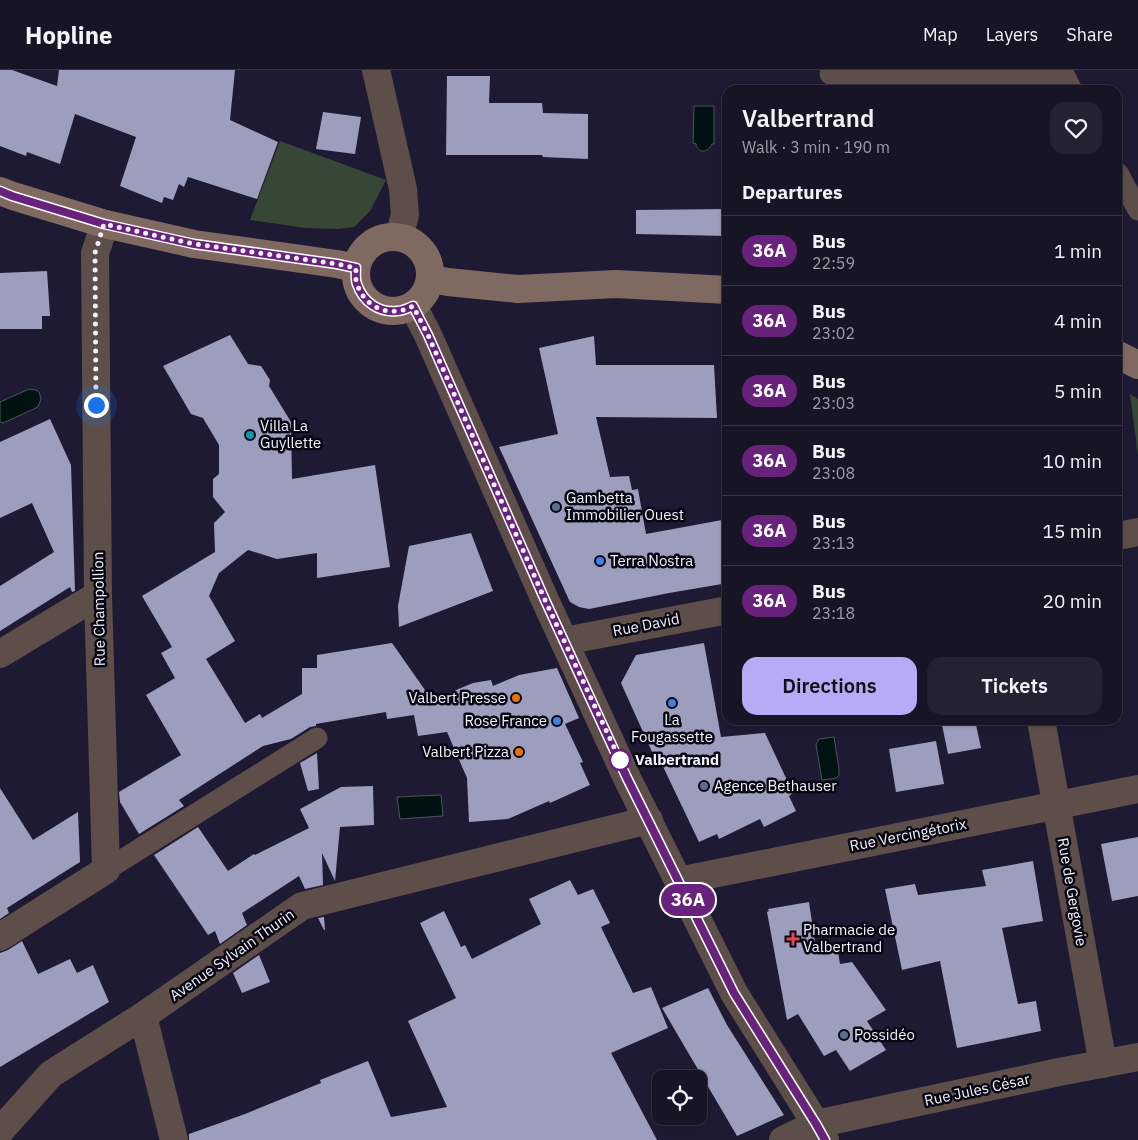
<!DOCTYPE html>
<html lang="en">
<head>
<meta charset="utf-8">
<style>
	:root { --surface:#171426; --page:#242132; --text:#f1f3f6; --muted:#9e9ea7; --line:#363343; --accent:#b7abf8 }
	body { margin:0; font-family:"IBM Plex Sans",sans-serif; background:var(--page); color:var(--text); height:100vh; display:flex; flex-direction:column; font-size:19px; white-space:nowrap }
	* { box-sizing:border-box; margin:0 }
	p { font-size:16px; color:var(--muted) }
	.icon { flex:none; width:28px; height:28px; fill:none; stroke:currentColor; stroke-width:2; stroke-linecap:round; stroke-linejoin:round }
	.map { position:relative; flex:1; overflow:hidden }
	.panel { position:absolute; left:722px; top:15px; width:400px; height:640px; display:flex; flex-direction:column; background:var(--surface); border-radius:15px; box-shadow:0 1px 4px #0004,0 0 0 1px var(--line) }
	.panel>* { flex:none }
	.badge { padding:0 10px; border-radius:16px; font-size:18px; line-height:32px }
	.buttons { position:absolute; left:652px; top:1000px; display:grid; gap:10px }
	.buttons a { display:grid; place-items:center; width:55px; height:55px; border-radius:10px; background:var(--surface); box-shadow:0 1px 4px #0004,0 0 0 1px var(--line); font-size:25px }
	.you { position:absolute; width:25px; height:25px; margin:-12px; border:4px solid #fff; border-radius:50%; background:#1a73e8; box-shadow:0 0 0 8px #1a73e833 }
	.map>.badge { position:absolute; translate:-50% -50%; box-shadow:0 0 0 2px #fff }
	h2 { padding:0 20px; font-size:19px; line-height:45px }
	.round { display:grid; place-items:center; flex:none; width:52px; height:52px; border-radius:15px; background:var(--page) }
	.overview { display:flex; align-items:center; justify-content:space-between; height:85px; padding:0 20px }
	h1 { font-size:24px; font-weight:600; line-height:38px }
	.cta { display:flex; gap:10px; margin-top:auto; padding:10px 20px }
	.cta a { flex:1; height:58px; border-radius:15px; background:var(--accent); color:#111; font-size:20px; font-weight:600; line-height:58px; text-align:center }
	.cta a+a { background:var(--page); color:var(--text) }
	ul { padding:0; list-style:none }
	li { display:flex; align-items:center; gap:15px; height:70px; padding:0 20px; border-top:1px solid var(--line) }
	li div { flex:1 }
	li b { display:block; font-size:19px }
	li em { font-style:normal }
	li .badge { min-width:55px; font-weight:700; text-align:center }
	header { display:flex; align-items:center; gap:30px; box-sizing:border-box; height:70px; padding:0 25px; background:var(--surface); border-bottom:1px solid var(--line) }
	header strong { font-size:24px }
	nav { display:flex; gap:28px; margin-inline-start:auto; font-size:18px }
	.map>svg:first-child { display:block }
</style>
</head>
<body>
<header>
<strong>Hopline</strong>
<nav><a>Map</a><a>Layers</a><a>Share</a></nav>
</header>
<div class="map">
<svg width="1138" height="1070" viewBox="0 0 1138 1070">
	<rect width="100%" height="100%" fill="#1f1a33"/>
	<!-- green -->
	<g fill="#364835">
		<polygon points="280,71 386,110 370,141 354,157 337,159 306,158 250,150"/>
		<polygon points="1130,324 1138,329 1138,386"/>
	</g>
	<!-- water -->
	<g fill="#001212" stroke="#495559">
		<path d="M694,36H714V74H712C708,83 698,84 696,74L693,73Z"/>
		<polygon points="29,319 36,320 39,322 41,329 38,337 3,353 0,352 0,332"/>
		<polygon points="834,667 839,699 839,705 836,708 822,710 816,675 819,669"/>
		<polygon points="441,725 443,746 400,749 397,727"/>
	</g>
	<!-- building -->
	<g fill="#9d9dbd">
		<polygon points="0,0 12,0 57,16 59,0 235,0 230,50 278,72 257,129 188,107 184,117 179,114 173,130 164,127 162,133 120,116 136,67 75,44 60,94 27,82 26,86 0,76"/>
		<polygon points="447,6 490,6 489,33 542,33 543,43 588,44 588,89 543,87 542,85 446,85"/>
		<polygon points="323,42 361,47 355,84 316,79"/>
		<polygon points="728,139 728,166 636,164 636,140"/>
		<polygon points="47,201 50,246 42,246 42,259 0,259 0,203"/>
		<polygon points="230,265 248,294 261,296 270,310 269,316 291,352 292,409 375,395 390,497 317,508 317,483 277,489 248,480 219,503 209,526 235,571 206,589 245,653 260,644 262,648 302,624 302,598 317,598 317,585 392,573 432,630 473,613 491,610 493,616 519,605 557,598 579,648 565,654 583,692 580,693 590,715 550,733 549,731 508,749 469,752 467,708 447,662 418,666 414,645 387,649 386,642 316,654 316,656 310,657 291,669 263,676 179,730 184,736 139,764 120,732 119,722 181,685 146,625 175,608 161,583 172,577 142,526 215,482 214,453 225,442 213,427 213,409 219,404 219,375 203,348 191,344 163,296"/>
		<polygon points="594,266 596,295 714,295 717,348 596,347 610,407 629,406 632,420 638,419 646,464 722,450 728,484 728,513 669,523 589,539 579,537 570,532 499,377 558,364 539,278"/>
		<polygon points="50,349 71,395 75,521 72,522 70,517 0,561 0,516 54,482 32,433 0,448 0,372"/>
		<polygon points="471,463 493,521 399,557 398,536 409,476"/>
		<polygon points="704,573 721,667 765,663 793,723 789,726 796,741 764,757 760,749 719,769 717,764 699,772 657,684 653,684 621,613 636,585"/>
		<polygon points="941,650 975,650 981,678 948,684"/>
		<polygon points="936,671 944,714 896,722 889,679"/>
		<polygon points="317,683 319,719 308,721 300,693"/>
		<polygon points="373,716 374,755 340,757 335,811 322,783 323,815 305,819 299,806 242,843 247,855 220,874 215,861 208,865 154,785 198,757 228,801 254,784 255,785 309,758 300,739 341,717"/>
		<polygon points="0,718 33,770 78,742 80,792 7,838 9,843 0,849"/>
		<polygon points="1138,767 1138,826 1112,831 1101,774"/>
		<polygon points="1033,791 1043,851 1002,858 1018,934 1036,931 1041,961 957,978 940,891 902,900 885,819 915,814 918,825 986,816 982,800"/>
		<polygon points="570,810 578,825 593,819 610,853 601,857 633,923 651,917 668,958 611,983 657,1070 189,1070 189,1064 245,1044 321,1013 320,1010 368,991 391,1047 447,1037 408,951 456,928 420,853 444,841 461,877 465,875 472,889 541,854 529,829"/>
		<polygon points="809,832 816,879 837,876 840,894 852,892 886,940 867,951 886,980 850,1001 836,980 824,986 798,944 787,950 767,842 769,841 768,839"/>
		<polygon points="324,847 325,860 324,860 318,848"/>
		<polygon points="22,871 38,904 70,889 77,903 93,895 109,932 0,997 0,883 8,880"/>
		<polygon points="259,885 270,912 242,923 233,903"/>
		<polygon points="708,918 727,955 784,1045 737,1066 662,938"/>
	</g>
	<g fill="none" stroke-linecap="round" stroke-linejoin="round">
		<!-- service -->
		<g stroke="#5d4e49" stroke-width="21">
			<polyline points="830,4 1064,4 1072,20"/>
			<polyline points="1118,103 1138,140"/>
			<polyline points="106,800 317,668"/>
		</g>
		<!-- minor -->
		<g stroke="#5d4e49" stroke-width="28">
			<polyline points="1118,466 1138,462"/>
			<polyline points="564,571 728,540"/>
			<polyline points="0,584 98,525"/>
			<polyline points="1041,650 1103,994"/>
			<polyline points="678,811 1138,719"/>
			<polyline points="0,867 106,800 98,525 95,183 105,154"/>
			<polyline points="143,946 174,1070"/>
			<polyline points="0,1061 51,1004 143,946 302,836 649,750"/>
			<polyline points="783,1070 816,1054 1059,1002 1138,987"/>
		</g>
		<!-- tertiary -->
		<g stroke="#5d4e49" stroke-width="28">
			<polyline points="376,0 403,119 405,145 399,167"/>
			<polyline points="413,236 428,265 545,530 627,708 734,923 816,1054 825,1070"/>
		</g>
		<!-- secondary -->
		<g stroke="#806961" stroke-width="28">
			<polyline points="0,121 13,126 105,154 194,174 337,194 356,198"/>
			<circle cx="393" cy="204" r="37"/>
			<polyline points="431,209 448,212 518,219 616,214 728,220"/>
			<polyline points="1118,285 1138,295"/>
		</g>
	</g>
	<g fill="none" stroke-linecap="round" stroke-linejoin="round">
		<defs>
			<path id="line" d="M0,121L12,126L104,154L194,174L337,194L356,198C356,203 355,209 357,214C363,232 379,243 397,241C403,241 408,238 413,236L428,265L545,530L627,708L734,923L816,1054L825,1070"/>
		</defs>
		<!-- line casing -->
		<use href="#line" stroke="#fff" stroke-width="11"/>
		<!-- line -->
		<use href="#line" stroke="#69227b" stroke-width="8"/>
		<!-- walk -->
		<path stroke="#f2f1ff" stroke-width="5" stroke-dasharray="0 9" d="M96,335L95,183L104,154L194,174L337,194L356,198C356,203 355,209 357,214C363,232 379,243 397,241C403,241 408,238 413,236L428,265L545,530L620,690"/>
	</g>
	<!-- markers -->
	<circle fill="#0f9aa8" stroke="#080711" stroke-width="2" cx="250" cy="365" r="5"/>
	<g fill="#5c6f8a" stroke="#080711" stroke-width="2">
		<circle cx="556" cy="437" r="5"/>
		<circle cx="704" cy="716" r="5"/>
		<circle cx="844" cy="965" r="5"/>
	</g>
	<g fill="#3f7fe0" stroke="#080711" stroke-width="2">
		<circle cx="600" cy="491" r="5"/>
		<circle cx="672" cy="633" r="5"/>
		<circle cx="557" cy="651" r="5"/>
	</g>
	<g fill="#e8710a" stroke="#080711" stroke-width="2">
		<circle cx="516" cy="628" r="5"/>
		<circle cx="519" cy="682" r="5"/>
	</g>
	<circle fill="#fff" stroke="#69227b" stroke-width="2.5" cx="620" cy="690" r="10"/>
	<path fill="#e0444e" stroke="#080711" stroke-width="2" d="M790.5 861.5h5v5h5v5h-5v5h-5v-5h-5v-5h5z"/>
	<g text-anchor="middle" stroke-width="5" stroke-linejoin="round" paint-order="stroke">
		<!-- poi labels -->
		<g font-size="15" fill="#f2f1ff" stroke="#080711" text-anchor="start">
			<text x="260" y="361">Villa La<tspan x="260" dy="17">Guyllette</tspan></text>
			<text x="566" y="433">Gambetta<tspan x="566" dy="17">Immobilier Ouest</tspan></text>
			<text x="610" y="496">Terra Nostra</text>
			<text x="506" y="633" text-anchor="end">Valbert Presse</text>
			<text x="672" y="655" text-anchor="middle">La<tspan x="672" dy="17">Fougassette</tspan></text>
			<text x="547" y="656" text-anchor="end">Rose France</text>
			<text x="509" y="687" text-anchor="end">Valbert Pizza</text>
			<text x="714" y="721">Agence Bethauser</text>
			<text x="803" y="865">Pharmacie de<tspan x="803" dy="17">Valbertrand</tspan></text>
			<text x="854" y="970">Possidéo</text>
		</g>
		<!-- street labels -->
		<g font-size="15" fill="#f2f1ff" stroke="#080711">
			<text transform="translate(99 539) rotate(-91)" y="5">Rue Champollion</text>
			<text transform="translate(646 555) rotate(-11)" y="5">Rue David</text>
			<text transform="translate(908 765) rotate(-11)" y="5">Rue Vercingétorix</text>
			<text transform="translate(1072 822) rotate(80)" y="5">Rue de Gergovie</text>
			<text transform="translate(232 885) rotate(-35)" y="5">Avenue Sylvain Thurin</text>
			<text transform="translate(977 1020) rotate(-12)" y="5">Rue Jules César</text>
		</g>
		<!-- stop labels -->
		<g font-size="15" font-weight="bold" fill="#f2f1ff" stroke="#080711" text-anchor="start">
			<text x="635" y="695">Valbertrand</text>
		</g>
	</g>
</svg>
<div class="buttons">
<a><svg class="icon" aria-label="locate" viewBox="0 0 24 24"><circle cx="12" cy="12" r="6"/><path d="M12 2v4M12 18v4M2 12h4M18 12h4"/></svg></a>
</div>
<div class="you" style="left:96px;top:335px"></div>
<b class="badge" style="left:688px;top:830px;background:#69227b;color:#fff">36A</b>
<section class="panel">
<div class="overview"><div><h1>Valbertrand</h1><p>Walk · 3 min · 190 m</p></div><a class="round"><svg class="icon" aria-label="heart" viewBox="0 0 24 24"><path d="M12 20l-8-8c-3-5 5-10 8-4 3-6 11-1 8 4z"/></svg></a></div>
<h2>Departures</h2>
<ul>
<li><span class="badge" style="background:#69227b;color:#fff">36A</span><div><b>Bus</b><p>22:59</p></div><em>1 min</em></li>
<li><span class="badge" style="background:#69227b;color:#fff">36A</span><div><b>Bus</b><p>23:02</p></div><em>4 min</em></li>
<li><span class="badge" style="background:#69227b;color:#fff">36A</span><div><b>Bus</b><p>23:03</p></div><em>5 min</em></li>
<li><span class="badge" style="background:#69227b;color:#fff">36A</span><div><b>Bus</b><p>23:08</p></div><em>10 min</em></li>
<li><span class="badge" style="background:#69227b;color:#fff">36A</span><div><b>Bus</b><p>23:13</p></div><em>15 min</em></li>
<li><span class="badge" style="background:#69227b;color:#fff">36A</span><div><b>Bus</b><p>23:18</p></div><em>20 min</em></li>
</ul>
<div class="cta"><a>Directions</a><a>Tickets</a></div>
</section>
</div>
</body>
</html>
